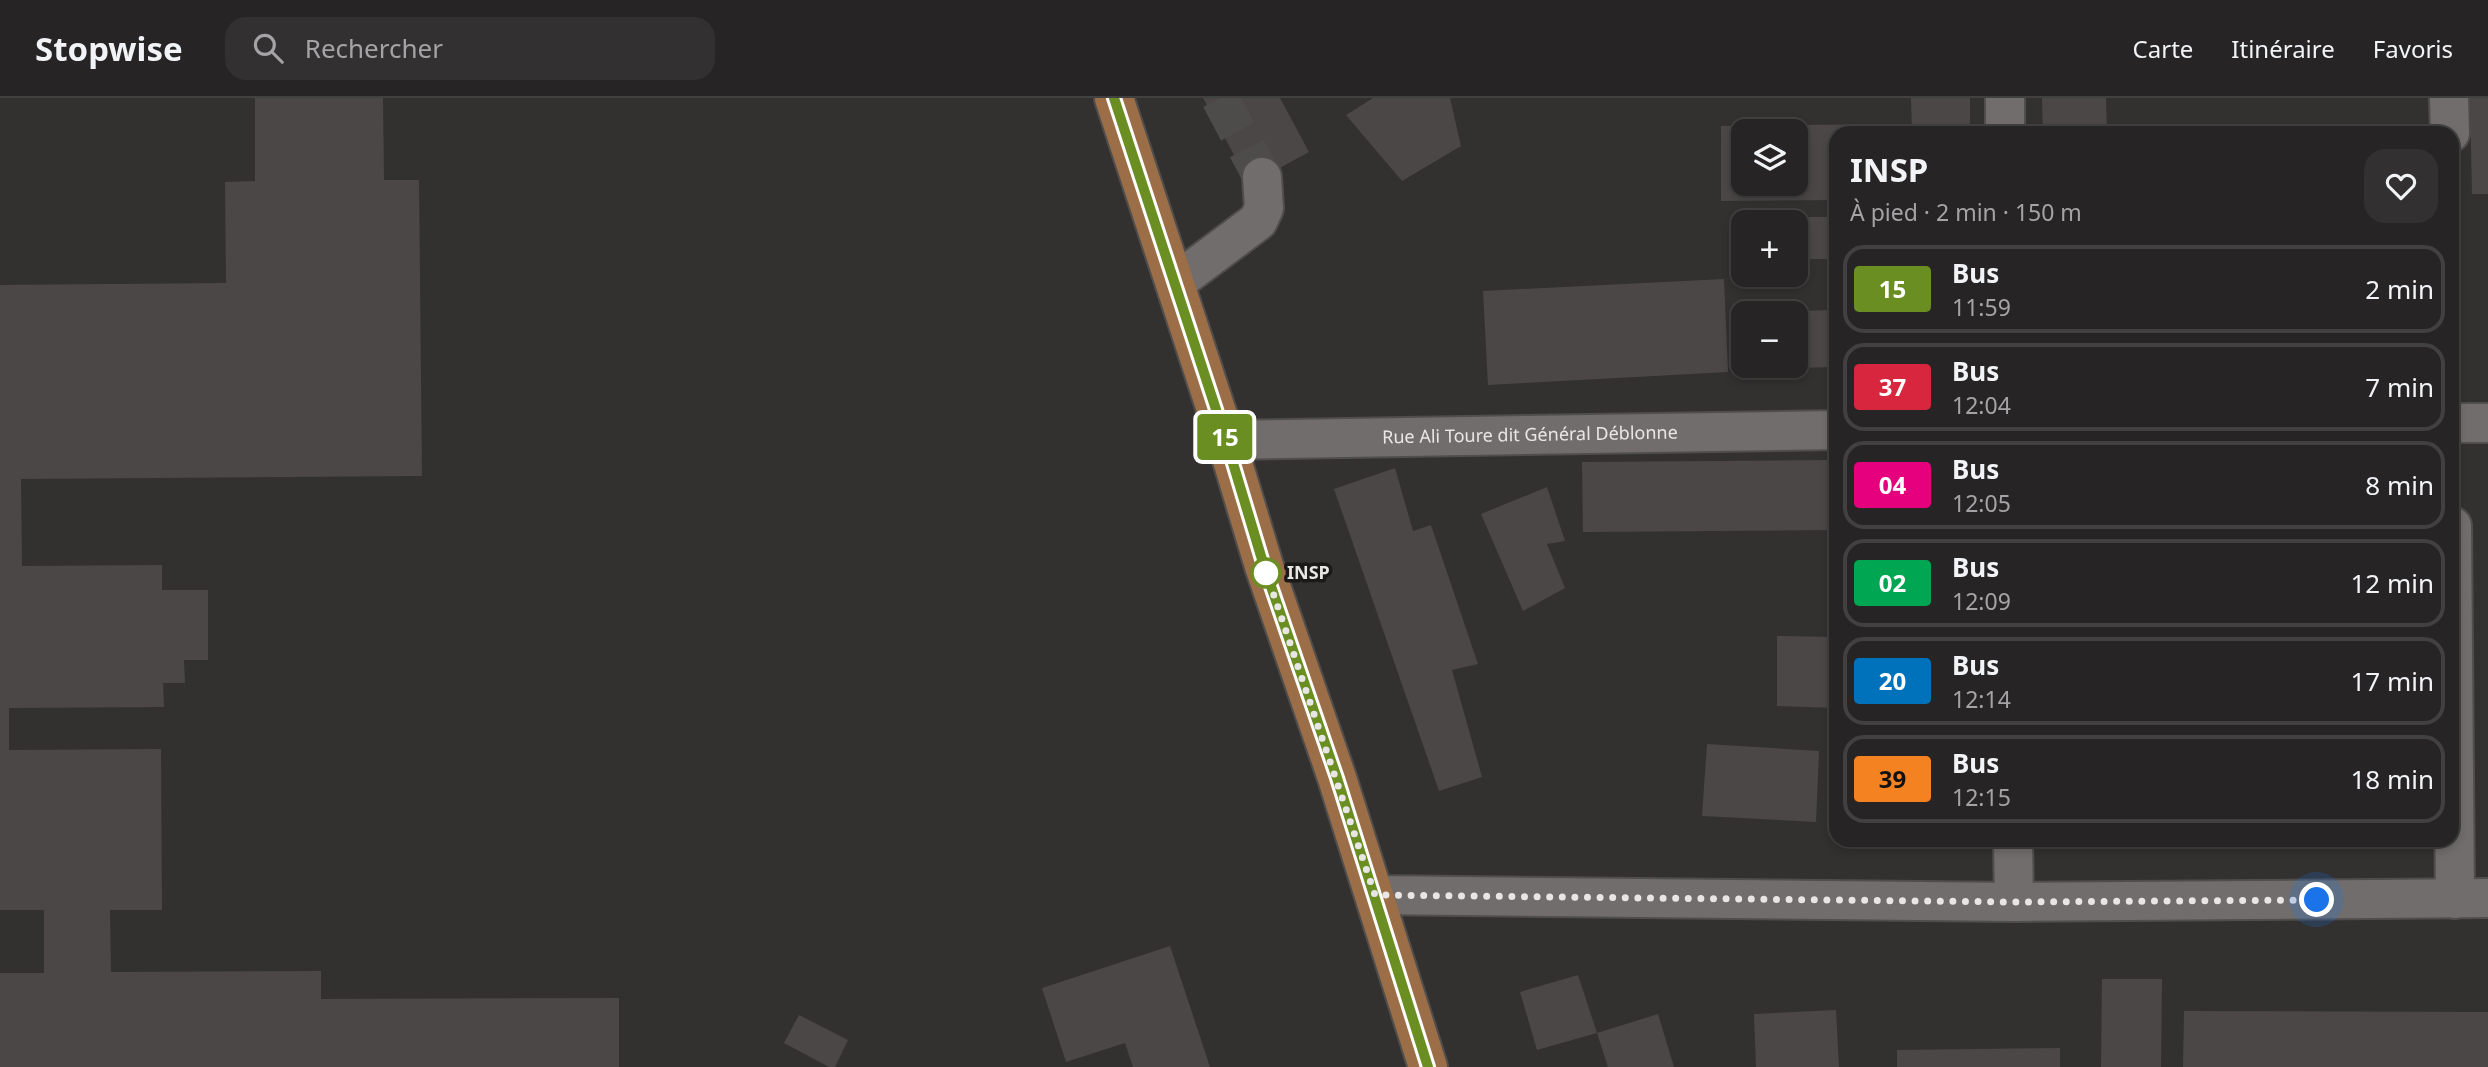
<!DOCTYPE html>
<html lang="fr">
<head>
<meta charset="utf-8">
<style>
	:root { --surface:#262424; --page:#323031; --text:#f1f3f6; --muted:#a4a4a6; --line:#424141 }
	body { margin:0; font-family:"Noto Sans",sans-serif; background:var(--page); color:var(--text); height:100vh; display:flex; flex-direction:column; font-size:26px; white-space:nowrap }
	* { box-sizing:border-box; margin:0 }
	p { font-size:23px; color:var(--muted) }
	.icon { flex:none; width:38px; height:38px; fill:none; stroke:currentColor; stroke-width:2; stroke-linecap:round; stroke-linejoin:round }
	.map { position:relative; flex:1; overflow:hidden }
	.drawer { position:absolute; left:1829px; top:28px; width:630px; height:721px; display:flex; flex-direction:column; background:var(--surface); border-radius:21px; box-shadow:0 4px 10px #0003,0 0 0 2px var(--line) }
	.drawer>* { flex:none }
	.badge { padding:0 14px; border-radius:5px; font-size:24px; line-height:46px }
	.buttons { position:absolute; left:1731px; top:21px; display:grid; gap:14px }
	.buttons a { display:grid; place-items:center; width:77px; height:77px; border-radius:14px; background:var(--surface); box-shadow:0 4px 10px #0003,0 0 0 2px var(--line); font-size:35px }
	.you { position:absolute; width:35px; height:35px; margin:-18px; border:5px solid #fff; border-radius:50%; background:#1a73e8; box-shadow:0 0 0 10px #1a73e833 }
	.map>.badge { position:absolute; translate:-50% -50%; box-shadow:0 0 0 4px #fff }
	.round { display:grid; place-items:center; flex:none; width:74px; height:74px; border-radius:21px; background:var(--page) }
	.headline { display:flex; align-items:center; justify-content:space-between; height:119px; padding:0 21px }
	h1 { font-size:33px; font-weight:700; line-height:52px }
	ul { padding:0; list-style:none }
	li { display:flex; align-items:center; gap:21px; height:88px; margin:0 14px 10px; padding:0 7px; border:4px solid var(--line); border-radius:21px }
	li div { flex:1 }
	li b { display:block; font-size:26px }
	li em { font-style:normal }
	li .badge { min-width:77px; font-weight:700; text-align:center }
	header { display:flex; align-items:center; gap:42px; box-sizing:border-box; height:98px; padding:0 35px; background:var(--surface); border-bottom:2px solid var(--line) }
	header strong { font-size:33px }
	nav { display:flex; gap:38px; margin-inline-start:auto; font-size:24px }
	.search { width:490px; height:63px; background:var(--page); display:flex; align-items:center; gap:18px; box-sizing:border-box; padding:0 24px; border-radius:21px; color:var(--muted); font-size:26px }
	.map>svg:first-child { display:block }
</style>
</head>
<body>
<header>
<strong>Stopwise</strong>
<div class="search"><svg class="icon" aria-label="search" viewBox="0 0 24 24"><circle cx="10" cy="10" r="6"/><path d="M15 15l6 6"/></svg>Rechercher</div>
<nav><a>Carte</a><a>Itinéraire</a><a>Favoris</a></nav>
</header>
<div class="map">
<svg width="2488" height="969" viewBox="0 0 2488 969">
	<rect width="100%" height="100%" fill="#333030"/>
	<!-- building -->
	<g fill="#4b4747" fill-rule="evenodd">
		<polygon points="255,0 383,0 384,82 419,82 422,378 21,381 22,468 162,467 162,492 208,492 208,562 184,562 185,585 163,585 164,609 9,610 9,652 161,651 162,812 110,812 111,874 321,873 321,901 619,900 619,969 0,969 0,875 44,875 44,812 0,812 0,187 226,185 225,84 255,83"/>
		<polygon points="1203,0 1280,0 1309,54 1250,86"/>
		<polygon points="1373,0 1450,0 1461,48 1402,83 1346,17"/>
		<polygon points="1911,0 1970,0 1970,35 1912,35"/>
		<polygon points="2042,0 2106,0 2107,35 2043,35"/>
		<polygon points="2470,0 2488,0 2488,96 2472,96"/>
		<path d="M1896,26V35H1836V102L1721,103V28ZM1743,33H1796V86H1743Z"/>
		<polygon points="1755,119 1836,119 1836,161 1796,161 1796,124 1755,124"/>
		<polygon points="1724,181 1728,274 1488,287 1483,193"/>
		<polygon points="1836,212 1836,269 1796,270 1796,213"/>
		<polygon points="1761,268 1790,268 1790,270 1761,271"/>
		<polygon points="1836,362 1836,432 1583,434 1582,364"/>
		<polygon points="1395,370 1413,433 1431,427 1478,566 1452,572 1482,679 1439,693 1334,391"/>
		<polygon points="1547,389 1565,443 1547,446 1565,490 1523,513 1481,416"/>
		<polygon points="1777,538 1836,539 1836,610 1777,608"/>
		<polygon points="1707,646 1819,653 1816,724 1702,718"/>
		<polygon points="1170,848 1210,969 1133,969 1125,945 1066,964 1042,890"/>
		<polygon points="1578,877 1597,935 1658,916 1674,969 1608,969 1597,935 1537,952 1520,894"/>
		<polygon points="2102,881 2162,881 2161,969 2101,969"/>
		<polygon points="1836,912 1839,969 1756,969 1754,916"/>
		<polygon points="2184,913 2488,914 2488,969 2183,969"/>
		<polygon points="799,917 848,942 835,969 829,969 784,945"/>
		<polygon points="2060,950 2060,969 1897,969 1897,952"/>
	</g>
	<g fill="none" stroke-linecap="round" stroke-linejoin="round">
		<!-- minor-tunnel -->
		<polyline stroke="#4e4b4b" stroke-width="38" stroke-dasharray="38 19" stroke-linecap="butt" points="1220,0 1262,79"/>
		<defs>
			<g id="minor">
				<polyline points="2449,0 2450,35"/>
				<polyline points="2005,35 2005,0"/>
				<polyline points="1175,185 1258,123 1264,110 1262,79"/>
				<polyline points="2452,325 2488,325"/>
				<path id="s1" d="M1226,342L1836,332"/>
				<polyline points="2452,428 2455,801"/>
				<polyline points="2013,742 2014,804"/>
				<polyline points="1375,797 2014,804 2488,800"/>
			</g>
			<polyline id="major" points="1114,0 1226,342 1264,468 1337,680 1428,969"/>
		</defs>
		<!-- minor casing -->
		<use href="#minor" stroke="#504e4d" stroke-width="42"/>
		<!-- major casing -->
		<use href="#major" stroke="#504e4d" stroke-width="42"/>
		<!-- minor -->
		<use href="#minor" stroke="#706d6c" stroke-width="38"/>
		<!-- major -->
		<use href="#major" stroke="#9c6e47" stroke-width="38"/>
	</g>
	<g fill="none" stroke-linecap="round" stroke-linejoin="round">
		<defs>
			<polyline id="line" points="1114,0 1226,342 1264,468 1337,680 1428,969"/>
		</defs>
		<!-- line casing -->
		<use href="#line" stroke="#fff" stroke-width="16"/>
		<!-- line -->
		<use href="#line" stroke="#6b8e23" stroke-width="10"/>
		<!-- walk -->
		<polyline stroke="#e8e6e5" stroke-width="7" stroke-dasharray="0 12.6" points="1266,475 1264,468 1375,797 2014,804 2317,802"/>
	</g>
	<!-- markers -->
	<circle fill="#fff" stroke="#6b8e23" stroke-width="3.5" cx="1266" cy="475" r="14"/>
	<g text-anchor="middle" stroke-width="7" stroke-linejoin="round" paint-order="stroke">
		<!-- street labels -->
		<g font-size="18" fill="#e8e6e5" stroke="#1a1918">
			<text dy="6" stroke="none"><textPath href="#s1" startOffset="304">Rue Ali Toure dit Général Déblonne</textPath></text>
		</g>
		<!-- stop labels -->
		<g font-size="18" font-weight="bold" fill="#e8e6e5" stroke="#1a1918" text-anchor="start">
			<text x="1287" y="481">INSP</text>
		</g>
	</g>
</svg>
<div class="buttons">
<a><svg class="icon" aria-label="layers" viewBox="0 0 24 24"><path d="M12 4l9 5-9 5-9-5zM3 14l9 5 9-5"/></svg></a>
<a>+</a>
<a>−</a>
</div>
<div class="you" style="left:2317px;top:802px"></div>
<b class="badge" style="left:1225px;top:339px;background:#6b8e23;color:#fff">15</b>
<section class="drawer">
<div class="headline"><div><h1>INSP</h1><p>À pied · 2 min · 150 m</p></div><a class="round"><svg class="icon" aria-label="heart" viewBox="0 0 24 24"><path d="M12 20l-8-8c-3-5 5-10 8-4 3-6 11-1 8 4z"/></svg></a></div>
<ul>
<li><span class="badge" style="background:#6b8e23;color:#fff">15</span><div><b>Bus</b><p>11:59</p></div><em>2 min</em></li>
<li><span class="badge" style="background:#d7263d;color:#fff">37</span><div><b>Bus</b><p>12:04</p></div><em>7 min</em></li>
<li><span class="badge" style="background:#e6007e;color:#fff">04</span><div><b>Bus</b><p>12:05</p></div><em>8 min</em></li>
<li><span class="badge" style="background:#00a651;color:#fff">02</span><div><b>Bus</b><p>12:09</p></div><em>12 min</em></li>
<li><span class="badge" style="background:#0072bc;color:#fff">20</span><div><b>Bus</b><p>12:14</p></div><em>17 min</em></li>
<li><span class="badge" style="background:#f58220;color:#111">39</span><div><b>Bus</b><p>12:15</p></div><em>18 min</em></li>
</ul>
</section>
</div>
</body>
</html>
